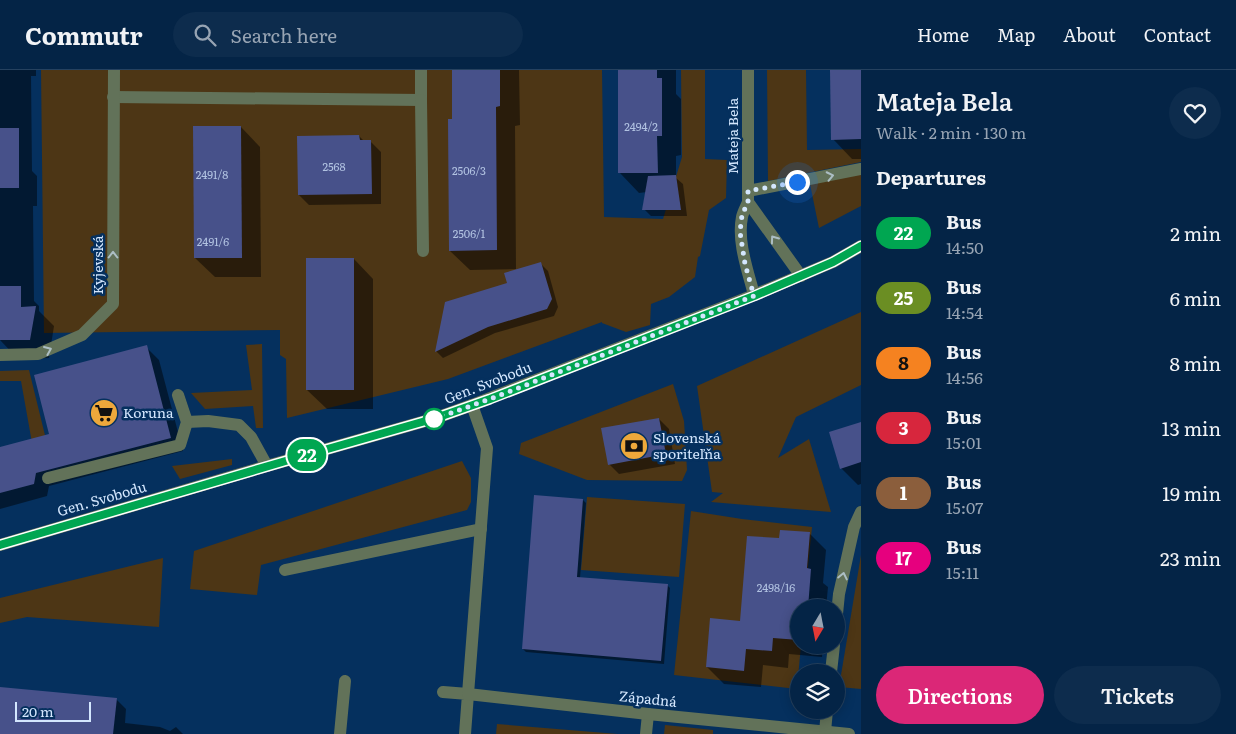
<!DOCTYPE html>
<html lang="en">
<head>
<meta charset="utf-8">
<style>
	:root { --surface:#042446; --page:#0d2c4d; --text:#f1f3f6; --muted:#97a4b3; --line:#25415f; --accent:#db2777 }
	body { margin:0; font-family:Literata,serif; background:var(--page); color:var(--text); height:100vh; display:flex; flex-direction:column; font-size:19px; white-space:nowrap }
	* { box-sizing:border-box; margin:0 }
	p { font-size:16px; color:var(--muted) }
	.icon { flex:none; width:28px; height:28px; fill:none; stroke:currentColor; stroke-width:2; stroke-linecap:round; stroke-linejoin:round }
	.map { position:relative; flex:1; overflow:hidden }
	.panel { display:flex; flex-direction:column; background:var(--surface); width:375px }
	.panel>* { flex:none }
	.badge { padding:0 10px; border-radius:16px; font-size:18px; line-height:32px }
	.needle { width:32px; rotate:190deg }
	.buttons { position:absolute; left:790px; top:529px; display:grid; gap:10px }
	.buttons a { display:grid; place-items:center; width:55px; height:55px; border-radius:50%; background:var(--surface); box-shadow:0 2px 12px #0003,0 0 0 1px var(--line); font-size:25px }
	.scale { position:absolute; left:15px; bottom:12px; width:76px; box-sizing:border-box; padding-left:5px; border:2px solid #d4e7fe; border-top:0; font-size:14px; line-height:18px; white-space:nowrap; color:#d4e7fe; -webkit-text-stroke:4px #05305e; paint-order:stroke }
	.you { position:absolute; width:25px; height:25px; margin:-12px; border:4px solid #fff; border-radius:50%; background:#1a73e8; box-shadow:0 0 0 8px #1a73e833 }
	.map>.badge { position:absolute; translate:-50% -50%; box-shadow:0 0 0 2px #fff }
	h2 { padding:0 15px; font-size:19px; line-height:45px }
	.round { display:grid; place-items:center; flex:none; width:52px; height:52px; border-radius:26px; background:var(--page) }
	.headline { display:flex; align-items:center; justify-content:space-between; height:85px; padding:0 15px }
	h1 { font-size:24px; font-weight:600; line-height:38px }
	.button { display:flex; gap:10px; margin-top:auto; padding:10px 15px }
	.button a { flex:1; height:58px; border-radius:30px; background:var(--accent); color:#fff; font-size:20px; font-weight:600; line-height:58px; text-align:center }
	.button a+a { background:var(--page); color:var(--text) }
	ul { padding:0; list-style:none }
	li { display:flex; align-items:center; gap:15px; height:65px; padding:0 15px }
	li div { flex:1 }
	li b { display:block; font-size:19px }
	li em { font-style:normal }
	li .badge { min-width:55px; font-weight:700; text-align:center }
	header { display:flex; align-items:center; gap:30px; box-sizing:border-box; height:70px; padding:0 25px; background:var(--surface); border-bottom:1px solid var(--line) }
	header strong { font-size:24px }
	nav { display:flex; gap:28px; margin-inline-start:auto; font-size:18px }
	.search { width:350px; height:45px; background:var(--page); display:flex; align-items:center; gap:12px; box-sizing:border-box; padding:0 18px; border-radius:28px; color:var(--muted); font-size:19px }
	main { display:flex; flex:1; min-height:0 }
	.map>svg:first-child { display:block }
</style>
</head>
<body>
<header>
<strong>Commutr</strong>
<div class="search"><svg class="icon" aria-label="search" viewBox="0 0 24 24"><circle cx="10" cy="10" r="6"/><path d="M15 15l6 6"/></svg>Search here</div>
<nav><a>Home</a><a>Map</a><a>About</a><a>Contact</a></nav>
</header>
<main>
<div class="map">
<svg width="861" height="664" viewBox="0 0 861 664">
	<rect width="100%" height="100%" fill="#05305e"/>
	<!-- green -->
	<g fill="#4d3615">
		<polygon points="41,0 602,0 604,147 663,149 682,87 681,0 705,0 705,89 727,90 726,128 709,140 700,186 698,187 695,207 669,227 651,234 650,255 626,262 602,253 602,252 448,309 287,348 286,289 280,285 280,260 44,263"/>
		<polygon points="767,0 806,0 807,80 861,79 861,92 768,111"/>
		<polygon points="861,103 861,136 819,158 810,114"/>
		<polygon points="861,242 861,315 796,347 778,388 809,369 831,442 711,432 723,423 712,422 697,316"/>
		<polygon points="262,274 263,358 256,358 253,336 205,339 191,323 252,320 246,275"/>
		<polygon points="29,300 53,398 37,401 21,311 0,311 0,301"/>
		<polygon points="673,314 684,351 687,400 682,411 587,410 519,384 521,373"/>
		<polygon points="232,389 232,395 180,409 172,396"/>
		<polygon points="462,391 471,408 471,432 467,440 261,495 257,525 190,519 194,481"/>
		<polygon points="587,427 685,434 679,507 581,500"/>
		<polygon points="691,441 742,449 812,457 804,537 799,538 799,575 801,575 797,619 674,605"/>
		<polygon points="861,485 861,619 839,617"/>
		<polygon points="163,488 159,557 27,547 0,553 0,528"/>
		<polygon points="497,654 618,664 496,664"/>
		<polygon points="665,655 713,660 713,664 664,664"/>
	</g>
	<!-- shadow -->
	<g fill="#0007">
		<polygon points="0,0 36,0 36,6 31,6 32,101 37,106 37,136 33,136 34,231 39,236 39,241 54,256 49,288 18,289 0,270"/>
		<polygon points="453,0 519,0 520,55 515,56 516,199 470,200 450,181 453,50"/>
		<polygon points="619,0 676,0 676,24 681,29 681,85 676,86 676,108 683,114 687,146 651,146 644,139 647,122 639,123 620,103"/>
		<polygon points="832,0 861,0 861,89 852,89 833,69"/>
		<polygon points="241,57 260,77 261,207 215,207 195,188"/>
		<polygon points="359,66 364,71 370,71 381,82 381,134 309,135 299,125"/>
		<polygon points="354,189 373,209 373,339 327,339 307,320"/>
		<polygon points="541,194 548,201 558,237 554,246 495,263 443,288 436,281 509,214"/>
		<polygon points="146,277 159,290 183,381 49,416 47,426 0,439 0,378 50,365"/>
		<polygon points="659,349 669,359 675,394 619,404 609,394"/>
		<polygon points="861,353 861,414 858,415 841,398"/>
		<polygon points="583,430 586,433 580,508 667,515 670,518 664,594 526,582 523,579"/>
		<polygon points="809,463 826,480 823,513 828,517 826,538 799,538 799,575 823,575 822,587 789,584 788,598 763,595 761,617 724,614 707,597 741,552 780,470"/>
		<polygon points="0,619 116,629 126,639 125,653 160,657 170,661 176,657 183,664 0,664"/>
	</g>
	<!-- building -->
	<g fill="#47518a">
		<polygon points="452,0 500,0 500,36 496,37 497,180 449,181 448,49 452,49"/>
		<polygon points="618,0 657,0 657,8 662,8 662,66 657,66 658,103 618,103"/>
		<polygon points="830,0 861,0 861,69 831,70"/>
		<polygon points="193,56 241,56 242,188 194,188"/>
		<rect x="0" y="58" width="19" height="60"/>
		<polygon points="359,65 360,70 371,70 372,124 298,125 297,66"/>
		<polygon points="676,105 681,140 642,140 648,106"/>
		<rect x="306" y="188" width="48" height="132"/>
		<polygon points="541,192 552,229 547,239 488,257 435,282 445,232 507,213 504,203"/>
		<polygon points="0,216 21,216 21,237 36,236 30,270 0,270"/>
		<polygon points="147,275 171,368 36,403 34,414 0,423 0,377 49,364 34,305"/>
		<polygon points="659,348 666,384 608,395 601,358"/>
		<polygon points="861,352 861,392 840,399 829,362"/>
		<polygon points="534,425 583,429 577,507 668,514 661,591 522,579"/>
		<polygon points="780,460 810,462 807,498 811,499 808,538 799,538 799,570 773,568 772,581 746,579 744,601 706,597 710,548 740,551 747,466 779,468"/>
		<polygon points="0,617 117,628 113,664 0,664"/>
	</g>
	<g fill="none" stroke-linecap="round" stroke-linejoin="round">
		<!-- service -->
		<g stroke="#627259" stroke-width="12">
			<polyline points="187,352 208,351 239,355 251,367 267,396"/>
			<polyline points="48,408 180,375 187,352 178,325"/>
			<polyline points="285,500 481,459"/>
			<polyline points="443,622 468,624 465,664"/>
			<polyline points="340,664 345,611"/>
			<polyline points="646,664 648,644"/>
		</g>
		<!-- minor -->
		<g stroke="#627259" stroke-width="12">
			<path d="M748,0V132C746,137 743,142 742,147C737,172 748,201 754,225"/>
			<polyline points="113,27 421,30 421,0"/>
			<polyline points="421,30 423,181"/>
			<polyline points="748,121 861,99"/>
			<polyline points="748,132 801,206"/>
			<polyline points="0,285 38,284 82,265 113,234 114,0"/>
			<polyline points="472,335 487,378 468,624 648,644 849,664"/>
			<polyline points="0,475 267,396 436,348 472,335 754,225 833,192 861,176"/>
			<polyline points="836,554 839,524 854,457 861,442"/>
			<polyline points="831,602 834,575"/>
			<polyline points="825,662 827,640"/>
		</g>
	</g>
	<!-- one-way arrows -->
	<defs><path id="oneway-chevron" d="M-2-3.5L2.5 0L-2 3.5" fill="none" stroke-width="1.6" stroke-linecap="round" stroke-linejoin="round" transform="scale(1.25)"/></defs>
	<g stroke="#acbec4">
		<use href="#oneway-chevron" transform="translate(830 106) rotate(-12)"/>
		<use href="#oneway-chevron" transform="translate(774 169) rotate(-126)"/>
		<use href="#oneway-chevron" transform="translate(113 185) rotate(-90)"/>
		<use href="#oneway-chevron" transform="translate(48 280) rotate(-23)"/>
		<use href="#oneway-chevron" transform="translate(843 506) rotate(-78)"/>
	</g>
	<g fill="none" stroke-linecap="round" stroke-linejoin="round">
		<defs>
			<polyline id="line" points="0,475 289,390 436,348 490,329 754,226 833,192 861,176"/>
		</defs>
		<!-- line casing -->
		<use href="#line" stroke="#fff" stroke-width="11"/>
		<!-- line -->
		<use href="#line" stroke="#00a651" stroke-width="8"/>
		<!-- walk -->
		<polyline stroke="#d4e7fe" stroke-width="5" stroke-dasharray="0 9" points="434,349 490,329 754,226 745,194 740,162 742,145 748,132 748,121 797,112"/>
	</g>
	<!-- icons -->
	<defs>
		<symbol id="supermarket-disc" viewBox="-11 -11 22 22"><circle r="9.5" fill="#eda83b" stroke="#05305e"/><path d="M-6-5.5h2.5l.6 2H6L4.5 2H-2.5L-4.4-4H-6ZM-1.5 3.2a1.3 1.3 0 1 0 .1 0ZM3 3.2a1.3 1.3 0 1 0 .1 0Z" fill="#111"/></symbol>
		<symbol id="bank-disc" viewBox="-11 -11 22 22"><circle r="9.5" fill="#eda83b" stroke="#05305e"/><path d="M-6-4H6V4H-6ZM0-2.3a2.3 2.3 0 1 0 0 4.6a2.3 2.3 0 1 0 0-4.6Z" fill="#111"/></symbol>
	</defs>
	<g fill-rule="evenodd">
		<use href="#supermarket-disc" x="88" y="327" width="32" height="32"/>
		<use href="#bank-disc" x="618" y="360" width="32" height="32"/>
	</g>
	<!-- markers -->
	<circle fill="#fff" stroke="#00a651" stroke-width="2.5" cx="434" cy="349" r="10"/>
	<g text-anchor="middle" stroke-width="5" stroke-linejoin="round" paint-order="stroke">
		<!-- number labels -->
		<g font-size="11" fill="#b1c2e1">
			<text x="641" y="61">2494/2</text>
			<text x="334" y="101">2568</text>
			<text x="469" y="105">2506/3</text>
			<text x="212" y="109">2491/8</text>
			<text x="469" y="168">2506/1</text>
			<text x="213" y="176">2491/6</text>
			<text x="776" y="522">2498/16</text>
		</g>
		<!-- street labels -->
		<g font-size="14" fill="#d4e7fe" stroke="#05305e">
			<text transform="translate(733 66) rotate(-90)" y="5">Mateja Bela</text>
			<text transform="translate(98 195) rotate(-90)" y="5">Kyjevská</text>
			<text transform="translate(488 313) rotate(-21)" y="5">Gen. Svobodu</text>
			<text transform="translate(102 429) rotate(-16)" y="5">Gen. Svobodu</text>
			<text transform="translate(648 629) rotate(6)" y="5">Západná</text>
		</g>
		<!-- poi labels -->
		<g font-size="14" fill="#d4e7fe" stroke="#05305e" text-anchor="start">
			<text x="123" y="348">Koruna</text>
			<text x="653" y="373">Slovenská<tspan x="653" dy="16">sporiteľňa</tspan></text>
		</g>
	</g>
</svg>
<div class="buttons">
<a><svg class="needle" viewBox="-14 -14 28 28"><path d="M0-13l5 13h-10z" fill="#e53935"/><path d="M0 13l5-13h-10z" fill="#97a4b3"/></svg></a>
<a><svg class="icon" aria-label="layers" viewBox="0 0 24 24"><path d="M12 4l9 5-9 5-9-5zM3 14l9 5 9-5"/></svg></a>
</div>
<div class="scale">20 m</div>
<div class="you" style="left:797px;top:112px"></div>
<b class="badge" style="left:307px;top:385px;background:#00a651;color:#fff">22</b>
</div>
<section class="panel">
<div class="headline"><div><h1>Mateja Bela</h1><p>Walk · 2 min · 130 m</p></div><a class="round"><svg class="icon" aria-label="heart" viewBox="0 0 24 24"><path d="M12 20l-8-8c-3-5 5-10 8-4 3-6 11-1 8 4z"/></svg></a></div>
<h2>Departures</h2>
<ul>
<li><span class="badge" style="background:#00a651;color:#fff">22</span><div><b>Bus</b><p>14:50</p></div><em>2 min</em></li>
<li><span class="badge" style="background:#6b8e23;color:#fff">25</span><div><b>Bus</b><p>14:54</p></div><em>6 min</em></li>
<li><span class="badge" style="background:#f58220;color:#111">8</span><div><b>Bus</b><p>14:56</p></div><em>8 min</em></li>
<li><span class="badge" style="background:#d7263d;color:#fff">3</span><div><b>Bus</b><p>15:01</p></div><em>13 min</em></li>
<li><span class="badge" style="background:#8b5e3c;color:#fff">1</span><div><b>Bus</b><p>15:07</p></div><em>19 min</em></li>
<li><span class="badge" style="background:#e6007e;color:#fff">17</span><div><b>Bus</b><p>15:11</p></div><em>23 min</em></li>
</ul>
<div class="button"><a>Directions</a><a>Tickets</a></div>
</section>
</main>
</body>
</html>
